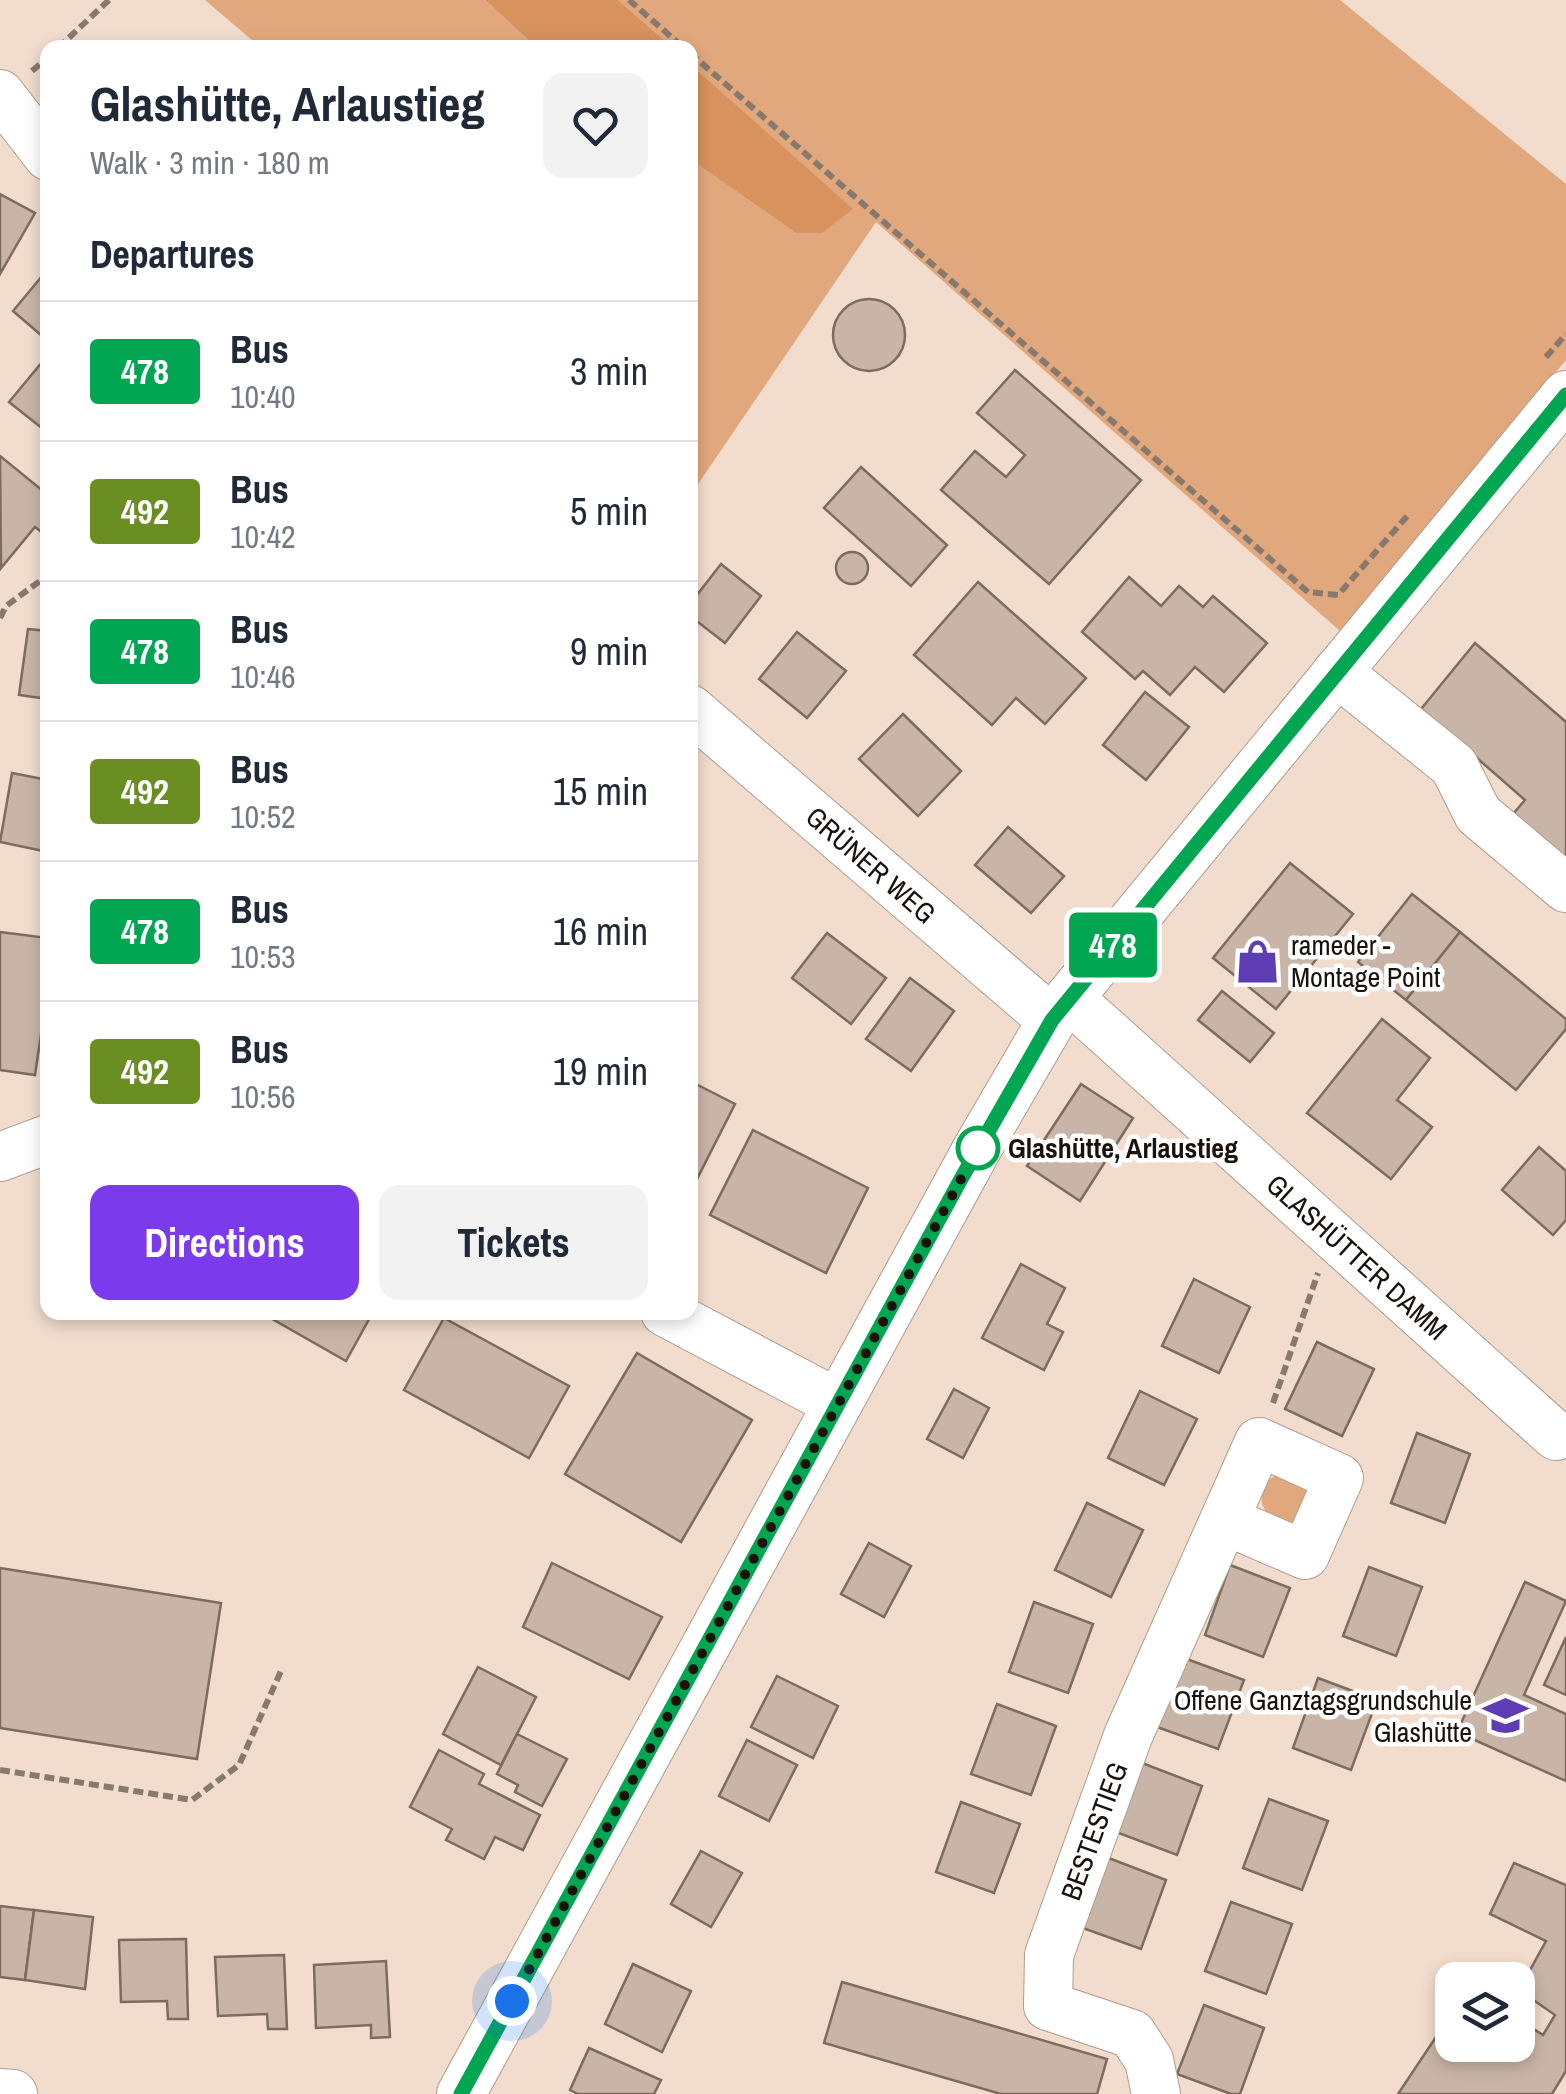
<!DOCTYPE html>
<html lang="en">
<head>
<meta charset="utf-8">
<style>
	:root { --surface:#fff; --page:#f2f2f3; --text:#1f2937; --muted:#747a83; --line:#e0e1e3; --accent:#7c3aed }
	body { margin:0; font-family:"Archivo Narrow",sans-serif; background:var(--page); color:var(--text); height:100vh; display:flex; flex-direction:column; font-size:38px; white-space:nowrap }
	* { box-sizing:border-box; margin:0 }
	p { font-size:32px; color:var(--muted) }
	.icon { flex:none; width:55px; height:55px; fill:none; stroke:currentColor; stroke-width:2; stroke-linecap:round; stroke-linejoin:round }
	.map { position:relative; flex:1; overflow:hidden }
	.side { position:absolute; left:40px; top:40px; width:658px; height:1280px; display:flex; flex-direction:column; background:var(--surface); border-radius:20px; box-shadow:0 5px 15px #0003 }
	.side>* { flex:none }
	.badge { padding:0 20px; border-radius:8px; font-size:35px; line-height:65px }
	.fabs { position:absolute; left:1435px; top:1962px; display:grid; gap:20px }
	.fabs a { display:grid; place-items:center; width:100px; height:100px; border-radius:20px; background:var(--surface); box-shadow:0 5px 15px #0003; font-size:50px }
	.you { position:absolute; width:50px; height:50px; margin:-25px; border:8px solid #fff; border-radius:50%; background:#1a73e8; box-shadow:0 0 0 15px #1a73e833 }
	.map>.badge { position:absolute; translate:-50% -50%; box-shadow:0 0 0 5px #fff }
	h2 { padding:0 50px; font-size:38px; line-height:90px }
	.round { display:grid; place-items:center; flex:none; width:105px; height:105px; border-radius:20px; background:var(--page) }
	.headline { display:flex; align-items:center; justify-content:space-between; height:170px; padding:0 50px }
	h1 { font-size:48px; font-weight:700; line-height:75px }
	.action { display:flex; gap:20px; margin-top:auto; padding:20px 50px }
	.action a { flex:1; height:115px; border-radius:20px; background:var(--accent); color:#fff; font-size:40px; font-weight:700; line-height:115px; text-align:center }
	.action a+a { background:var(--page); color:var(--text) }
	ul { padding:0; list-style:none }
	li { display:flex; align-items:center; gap:30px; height:140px; padding:0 50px; border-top:2px solid var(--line) }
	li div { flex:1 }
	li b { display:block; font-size:38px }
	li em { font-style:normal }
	li .badge { min-width:110px; font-weight:700; text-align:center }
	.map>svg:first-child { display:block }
</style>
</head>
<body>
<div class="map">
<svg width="1566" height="2094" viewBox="0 0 1566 2094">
	<rect width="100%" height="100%" fill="#f1dccd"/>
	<!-- green -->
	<g fill="#e2a87d">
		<polygon points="205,0 485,0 536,47 260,47"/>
		<polygon points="618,0 1340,0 1566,184 1566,360 1340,631 876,222 690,496 690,159 796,233 852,209 690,64 690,48 672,47"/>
		<path d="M1277,1474H1294L1311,1493L1297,1521C1265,1529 1247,1493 1277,1474Z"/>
	</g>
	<!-- forest -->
	<g fill="#d7925d">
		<polygon points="485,0 618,0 672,47 536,47"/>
		<polygon points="690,64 853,209 822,233 796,233 690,159"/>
	</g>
	<!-- building -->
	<g fill="#c9b5a7" stroke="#7d6b5e" stroke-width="2.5">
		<polygon points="0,194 35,213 0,274"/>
		<polygon points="48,269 48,341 13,311"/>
		<circle cx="869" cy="335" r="36"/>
		<polygon points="43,361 48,365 48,433 9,402"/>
		<polygon points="1015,370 1141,480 1049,584 941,490 975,451 1006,477 1025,455 977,413"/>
		<polygon points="0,456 48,495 48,537 35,527 1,568"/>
		<polygon points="861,467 947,545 911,586 824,508"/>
		<circle cx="852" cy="568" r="16"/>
		<polygon points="721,564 761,596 725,643 690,616 690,604"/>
		<polygon points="1129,577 1161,606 1179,586 1203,607 1213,596 1267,643 1224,692 1195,667 1170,695 1143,671 1135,679 1082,632"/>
		<polygon points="978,582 1086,678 1045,724 1016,698 992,725 914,655"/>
		<polygon points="28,629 48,631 48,699 19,695"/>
		<polygon points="797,632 846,671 807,718 759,679"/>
		<polygon points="1475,643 1566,722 1566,873 1507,821 1525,800 1421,709"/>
		<polygon points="1145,692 1189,727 1146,780 1103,745"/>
		<polygon points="903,714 961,771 918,816 859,759"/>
		<polygon points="12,773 48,780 48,852 0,842"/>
		<polygon points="1008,827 1064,876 1031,913 975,865"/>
		<polygon points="1290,863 1353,914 1276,1009 1213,958"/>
		<polygon points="1412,894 1460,932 1406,1000 1358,962"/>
		<polygon points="0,932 48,938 48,987 35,1075 0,1070"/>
		<polygon points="1460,932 1566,1019 1566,1029 1516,1090 1406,1000"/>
		<polygon points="827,933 886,978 851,1024 792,978"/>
		<polygon points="910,978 954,1011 911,1071 866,1039"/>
		<polygon points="1222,991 1274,1033 1250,1062 1198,1020"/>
		<polygon points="1382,1019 1430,1058 1397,1100 1432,1127 1391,1179 1307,1113"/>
		<polygon points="690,1081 735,1104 695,1183 690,1180"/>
		<polygon points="1081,1084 1133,1118 1080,1201 1027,1166"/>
		<polygon points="753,1130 868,1188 826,1273 710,1215"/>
		<polygon points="1539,1147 1566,1171 1566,1220 1553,1235 1502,1190"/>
		<polygon points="1021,1264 1065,1288 1047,1324 1063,1332 1044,1370 982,1338"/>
		<polygon points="1194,1279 1250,1307 1219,1373 1162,1346"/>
		<polygon points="260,1312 373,1312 346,1361"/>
		<polygon points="444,1318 569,1386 529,1458 404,1390"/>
		<polygon points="1317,1342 1374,1369 1342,1436 1285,1409"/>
		<polygon points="637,1353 752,1420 681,1542 565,1474"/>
		<polygon points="954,1389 989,1408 963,1458 927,1439"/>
		<polygon points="1140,1391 1197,1419 1164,1485 1108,1458"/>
		<polygon points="1417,1433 1470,1454 1445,1523 1391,1503"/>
		<polygon points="1087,1503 1143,1530 1111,1597 1055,1570"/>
		<polygon points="869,1543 911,1566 884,1617 841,1594"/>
		<polygon points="552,1563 662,1617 629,1679 523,1627"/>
		<polygon points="1230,1565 1290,1588 1263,1657 1205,1635"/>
		<polygon points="1369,1567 1422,1587 1396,1656 1343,1636"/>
		<polygon points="0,1568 221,1603 197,1759 0,1728"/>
		<polygon points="1525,1582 1566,1601 1524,1695 1566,1714 1566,1781 1457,1732"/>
		<polygon points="1034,1602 1093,1624 1068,1693 1009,1672"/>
		<polygon points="1566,1637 1566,1695 1544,1685"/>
		<polygon points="1184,1658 1244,1680 1218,1749 1157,1727"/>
		<polygon points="478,1667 536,1697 501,1765 443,1734"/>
		<polygon points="777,1676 838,1706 813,1758 751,1727"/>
		<polygon points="1318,1678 1377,1700 1351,1770 1293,1748"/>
		<polygon points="997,1704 1056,1726 1031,1795 971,1774"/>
		<polygon points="517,1734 567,1759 542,1806 515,1792 518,1785 497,1774"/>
		<polygon points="747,1740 797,1765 769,1821 719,1796"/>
		<polygon points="439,1750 484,1774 479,1784 540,1815 523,1850 495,1837 484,1859 446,1840 452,1829 410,1807"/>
		<polygon points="1142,1763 1202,1786 1177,1855 1116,1832"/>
		<polygon points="1269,1799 1328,1821 1302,1890 1243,1868"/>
		<polygon points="961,1802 1020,1824 994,1893 936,1872"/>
		<polygon points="701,1851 742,1873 711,1927 671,1904"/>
		<polygon points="1106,1857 1166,1880 1141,1949 1080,1927"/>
		<polygon points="1514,1863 1566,1885 1566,2071 1552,2094 1398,2094 1452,2013 1452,2045 1518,2045 1518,2019 1543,2035 1555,2015 1519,1990 1546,1941 1490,1914"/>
		<polygon points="1231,1902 1292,1924 1266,1994 1205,1971"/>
		<polygon points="0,1906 34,1910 25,1980 0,1977"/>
		<polygon points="34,1910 93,1917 85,1989 25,1980"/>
		<polygon points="186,1939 188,2019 168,2019 167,2001 121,2002 119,1940"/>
		<polygon points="284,1955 287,2029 268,2029 267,2014 218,2016 215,1957"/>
		<polygon points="386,1961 390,2037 371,2038 371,2025 316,2028 314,1965"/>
		<polygon points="633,1964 691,1991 662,2052 605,2024"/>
		<polygon points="842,1982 1107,2059 1097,2094 1001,2094 824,2043"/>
		<polygon points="1204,2005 1264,2028 1240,2094 1231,2094 1177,2074"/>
		<polygon points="589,2048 661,2080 654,2094 578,2094 570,2090"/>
	</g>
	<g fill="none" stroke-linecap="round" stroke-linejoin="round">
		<defs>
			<g id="minor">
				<polyline points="0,94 48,156"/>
				<polyline points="1337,672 1454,766 1478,814 1566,888"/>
				<polyline points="690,709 1052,1020"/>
				<polyline points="1069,998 1556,1436"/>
				<polyline points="0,1157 48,1139"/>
				<polyline points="665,1312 837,1403"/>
				<polyline points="0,2093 13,2094"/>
				<polyline points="461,2094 978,1147 1052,1020 1069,998 1566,395"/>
				<polyline points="1156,2094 1149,2060 1132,2034 1048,2006 1049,1955 1128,1736 1259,1442 1339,1478 1305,1555 1224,1520"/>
			</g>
		</defs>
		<!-- minor casing -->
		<use href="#minor" stroke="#b09d8f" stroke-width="50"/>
		<!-- path -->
		<g stroke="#88796f" stroke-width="6" stroke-dasharray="10 5" stroke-linecap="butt">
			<polyline points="629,0 684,48"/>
			<polyline points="58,48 109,0"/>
			<polyline points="690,53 1308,592 1338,595 1409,514"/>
			<polyline points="32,71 48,57"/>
			<polyline points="1546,357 1566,334"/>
			<polyline points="0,618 6,606 48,575"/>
			<polyline points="1273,1403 1318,1273"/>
			<polyline points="0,1770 192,1800 239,1765 281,1671"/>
		</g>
		<!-- minor -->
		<use href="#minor" stroke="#fff" stroke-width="48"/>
	</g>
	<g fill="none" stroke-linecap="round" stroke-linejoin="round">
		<defs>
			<polyline id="line" points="461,2094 961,1179 1052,1020 1566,395"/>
		</defs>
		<!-- line casing -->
		<use href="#line" stroke="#fff" stroke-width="22"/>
		<!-- line -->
		<use href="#line" stroke="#00a651" stroke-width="15"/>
		<!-- walk -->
		<polyline stroke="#18110c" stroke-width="10" stroke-dasharray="0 18" points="512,2001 978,1148"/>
	</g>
	<!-- icons -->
	<defs>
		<symbol id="shop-bare" viewBox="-9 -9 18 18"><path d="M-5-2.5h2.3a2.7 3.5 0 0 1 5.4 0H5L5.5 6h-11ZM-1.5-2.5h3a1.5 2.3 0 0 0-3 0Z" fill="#5d3cb4" stroke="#fff" stroke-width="2.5" paint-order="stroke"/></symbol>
		<symbol id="school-bare" viewBox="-9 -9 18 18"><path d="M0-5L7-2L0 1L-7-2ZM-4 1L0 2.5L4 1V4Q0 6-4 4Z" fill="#5d3cb4" stroke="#fff" stroke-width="2.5" paint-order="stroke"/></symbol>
	</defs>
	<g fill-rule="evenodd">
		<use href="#shop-bare" x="1226" y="930" width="63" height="63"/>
		<use href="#school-bare" x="1474" y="1684" width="63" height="63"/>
	</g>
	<!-- markers -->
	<circle fill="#fff" stroke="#00a651" stroke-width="5" cx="978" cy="1148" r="20"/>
	<g text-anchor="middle" stroke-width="9" stroke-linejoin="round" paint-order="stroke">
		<!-- street labels -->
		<g font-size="28" fill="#18110c" stroke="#fff">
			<text transform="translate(871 865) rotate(41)" y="10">GRÜNER WEG</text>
			<text transform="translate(1357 1257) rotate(42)" y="10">GLASHÜTTER DAMM</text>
			<text transform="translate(1094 1831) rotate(-70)" y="10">BESTESTIEG</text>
		</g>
		<!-- poi labels -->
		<g font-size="28" fill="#18110c" stroke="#fff" text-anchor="start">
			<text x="1291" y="955">rameder -<tspan x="1291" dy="32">Montage Point</tspan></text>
			<text x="1472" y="1710" text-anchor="end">Offene Ganztagsgrundschule<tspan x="1472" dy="32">Glashütte</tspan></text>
		</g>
		<!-- stop labels -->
		<g font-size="28" font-weight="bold" fill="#18110c" stroke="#fff" text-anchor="start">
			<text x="1008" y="1158">Glashütte, Arlaustieg</text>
		</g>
	</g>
</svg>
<div class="fabs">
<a><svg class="icon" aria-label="layers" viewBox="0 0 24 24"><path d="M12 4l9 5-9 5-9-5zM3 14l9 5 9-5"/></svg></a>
</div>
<div class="you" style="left:512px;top:2001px"></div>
<b class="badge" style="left:1113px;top:945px;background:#00a651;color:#fff">478</b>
<section class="side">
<div class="headline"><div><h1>Glashütte, Arlaustieg</h1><p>Walk · 3 min · 180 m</p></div><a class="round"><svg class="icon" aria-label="heart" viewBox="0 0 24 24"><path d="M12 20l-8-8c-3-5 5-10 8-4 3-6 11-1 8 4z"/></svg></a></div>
<h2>Departures</h2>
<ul>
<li><span class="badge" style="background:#00a651;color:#fff">478</span><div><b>Bus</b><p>10:40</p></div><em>3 min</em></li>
<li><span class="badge" style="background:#6b8e23;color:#fff">492</span><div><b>Bus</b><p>10:42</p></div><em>5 min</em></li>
<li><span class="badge" style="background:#00a651;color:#fff">478</span><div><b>Bus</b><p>10:46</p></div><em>9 min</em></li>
<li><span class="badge" style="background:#6b8e23;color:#fff">492</span><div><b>Bus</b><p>10:52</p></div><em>15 min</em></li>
<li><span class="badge" style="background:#00a651;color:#fff">478</span><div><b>Bus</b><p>10:53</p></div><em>16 min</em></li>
<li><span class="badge" style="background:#6b8e23;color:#fff">492</span><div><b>Bus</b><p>10:56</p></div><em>19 min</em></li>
</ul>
<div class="action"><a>Directions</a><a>Tickets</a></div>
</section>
</div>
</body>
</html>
